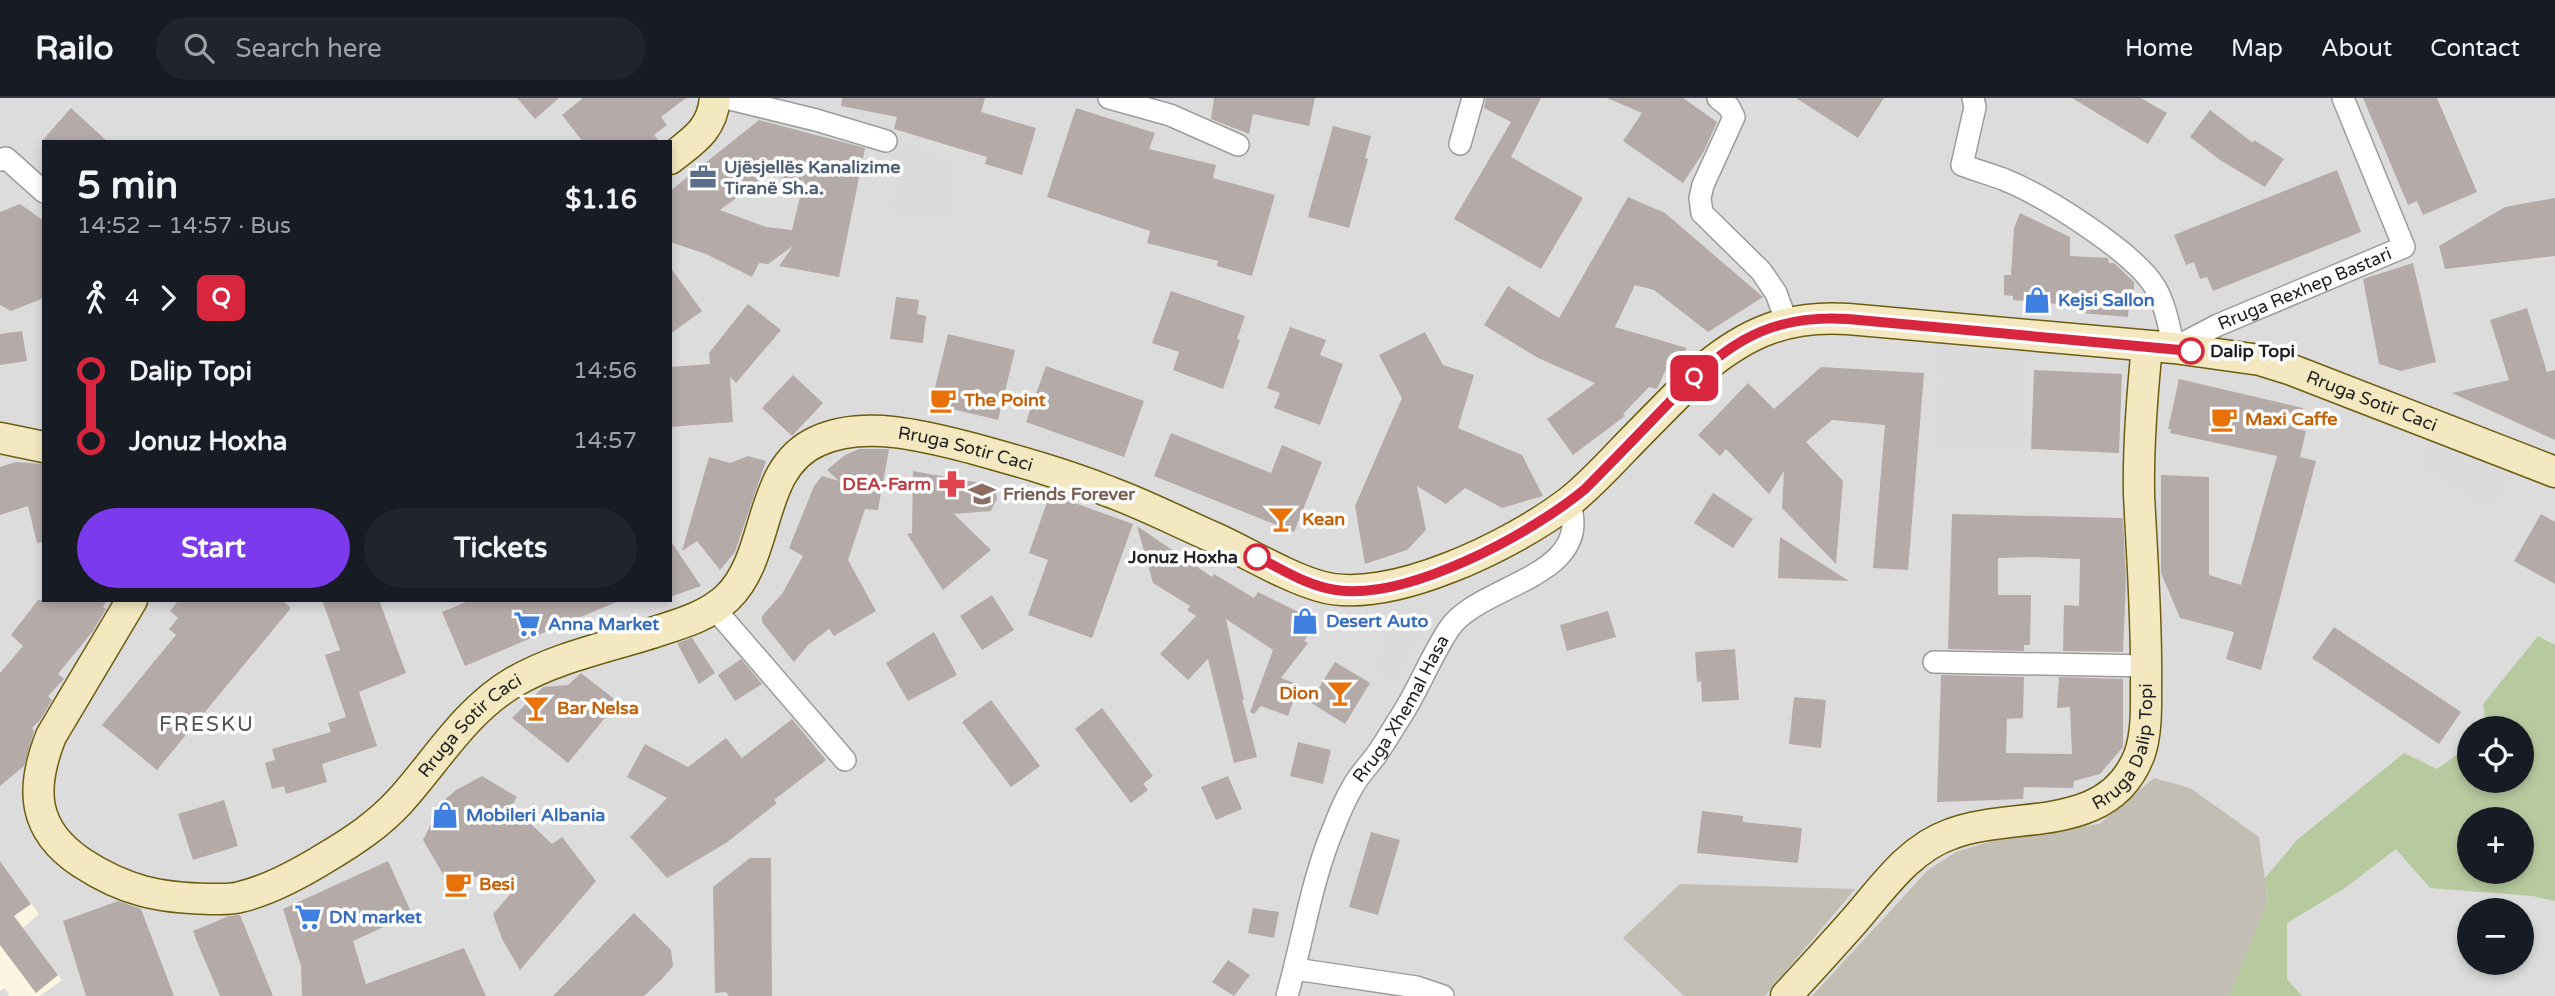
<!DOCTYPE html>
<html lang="en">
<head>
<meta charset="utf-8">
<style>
	:root { --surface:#171b24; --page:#20242c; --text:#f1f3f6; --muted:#9ea1a6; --line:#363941; --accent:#7c3aed }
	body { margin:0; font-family:"Varela Round",sans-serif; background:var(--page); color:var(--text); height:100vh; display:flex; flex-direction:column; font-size:26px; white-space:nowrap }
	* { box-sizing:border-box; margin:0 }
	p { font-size:23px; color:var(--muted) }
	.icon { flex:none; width:38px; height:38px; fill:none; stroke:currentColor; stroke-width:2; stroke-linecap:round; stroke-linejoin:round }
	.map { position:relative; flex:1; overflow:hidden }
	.panel { position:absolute; left:42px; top:42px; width:630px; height:462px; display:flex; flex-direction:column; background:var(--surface); border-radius:0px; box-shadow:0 4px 10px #0003 }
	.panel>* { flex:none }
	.badge { padding:0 14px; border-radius:10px; font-size:24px; line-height:46px }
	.controls { position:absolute; left:2457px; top:618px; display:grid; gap:14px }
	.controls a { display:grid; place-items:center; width:77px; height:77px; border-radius:50%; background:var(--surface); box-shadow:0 4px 10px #0003; font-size:35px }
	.map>.badge { position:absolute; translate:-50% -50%; box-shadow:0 0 0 4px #fff }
	.legs { display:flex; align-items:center; gap:10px; height:77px; padding:0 35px; font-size:23px }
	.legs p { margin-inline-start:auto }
	.headline { display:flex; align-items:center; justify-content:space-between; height:119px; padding:0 35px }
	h1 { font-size:38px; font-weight:800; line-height:52px }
	.button { display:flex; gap:14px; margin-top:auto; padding:14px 35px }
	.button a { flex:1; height:80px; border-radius:42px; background:var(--accent); color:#fff; font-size:28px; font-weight:800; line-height:80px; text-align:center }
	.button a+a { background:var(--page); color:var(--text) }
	ul { padding:0 35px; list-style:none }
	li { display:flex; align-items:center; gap:24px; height:70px; font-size:26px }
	li i { display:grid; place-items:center; width:10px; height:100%; margin:0 9px; background:currentColor }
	li i::after { content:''; width:18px; height:18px; margin:-9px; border:5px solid; border-radius:50%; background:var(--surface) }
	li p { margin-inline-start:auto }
	li:first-child i { background:linear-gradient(#0000 50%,currentColor 0) }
	li:last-child i { background:linear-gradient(currentColor 50%,#0000 0) }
	header { display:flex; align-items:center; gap:42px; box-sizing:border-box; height:98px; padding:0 35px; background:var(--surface); border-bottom:2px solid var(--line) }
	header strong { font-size:33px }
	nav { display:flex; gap:38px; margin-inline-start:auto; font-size:24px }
	.search { width:490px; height:63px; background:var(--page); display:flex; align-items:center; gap:18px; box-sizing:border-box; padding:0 24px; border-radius:38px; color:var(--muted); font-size:26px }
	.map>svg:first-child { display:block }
</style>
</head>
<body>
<header>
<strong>Railo</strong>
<div class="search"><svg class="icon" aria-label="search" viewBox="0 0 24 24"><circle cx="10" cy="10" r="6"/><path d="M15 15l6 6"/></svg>Search here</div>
<nav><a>Home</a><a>Map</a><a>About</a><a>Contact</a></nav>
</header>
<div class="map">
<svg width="2555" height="898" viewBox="0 0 2555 898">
	<rect width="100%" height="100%" fill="#efeae6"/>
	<!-- residential -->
	<path fill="#dddcdc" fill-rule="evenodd" d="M0,0H2555V898H0ZM44,44H670V502H44ZM2469,630H2522V682H2469ZM2469,721H2522V774H2469ZM2469,812H2522V864H2469Z"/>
	<!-- education -->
	<polygon fill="#fcf5e2" points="0,763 39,816 23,830 62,882 40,898 9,898 5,890 0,893"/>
	<!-- construction -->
	<g fill="#c3beb3">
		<polygon points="2154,680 2190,690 2259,739 2268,803 2229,898 1812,898 1928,772 1956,754 1998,741 2099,726"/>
		<polygon points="1680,786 1855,791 1765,898 1684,898 1623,840"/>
	</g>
	<!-- forest -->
	<path fill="#b7ca9f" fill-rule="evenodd" d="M2538,538L2555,547V803L2532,798L2430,790L2396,751L2345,790L2287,825V881L2302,898H2229L2268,803L2265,780L2297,742L2404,655L2437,671L2469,648V682H2522V630H2486L2483,606ZM2469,721H2522V774H2469Z"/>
	<!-- parking -->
	<g fill="#dbdbdb">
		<polygon points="895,38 957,67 952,124 890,116"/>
		<polygon points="1939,241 2030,246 2025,356 1934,351"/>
		<polygon points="2428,340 2513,374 2493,413 2418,363"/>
		<polygon points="1426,503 1442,506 1394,586 1372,573 1386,544 1379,515"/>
	</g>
	<!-- building -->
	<g fill="#b4aba9" fill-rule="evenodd">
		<polygon points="517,0 559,0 535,21"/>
		<polygon points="583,0 686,0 661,19 667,27 654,37 660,44 583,44 562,17"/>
		<polygon points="842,0 985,0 981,14 1036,30 1022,77 985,66 987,59 894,31 897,19 841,8"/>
		<polygon points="1214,0 1315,0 1309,28 1253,16 1249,36 1211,21"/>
		<polygon points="1486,0 1541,0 1511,59 1583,100 1541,171 1454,121 1511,24 1484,10"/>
		<polygon points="1607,0 1683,0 1717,24 1703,55 1683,85 1623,43 1642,15"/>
		<polygon points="1796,0 1884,0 1858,40"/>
		<polygon points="2072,0 2141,0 2167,15 2148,46"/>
		<polygon points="2363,0 2437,0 2477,94 2423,117 2417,103 2408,107"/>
		<polygon points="71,10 108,44 41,44"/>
		<polygon points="1076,10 1155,35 1149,51 1216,67 1213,80 1275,97 1252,178 1217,168 1218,163 1147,145 1150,133 1047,99"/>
		<polygon points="2210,12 2253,45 2254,42 2284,61 2265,89 2220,62 2190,39"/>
		<path d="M759,22L865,50L839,179L779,168L793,148L768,166L759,165L752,179L706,156L670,144V93ZM767,77L804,83L792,132L766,129L720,112Z"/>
		<polygon points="1333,28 1371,38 1365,60 1368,61 1349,130 1308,119"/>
		<polygon points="2337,72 2361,134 2213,193 2207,179 2200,181 2194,164 2186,167 2174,137"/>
		<polygon points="1628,99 1665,115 1763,199 1708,234 1654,192 1635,187 1615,229 1687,250 1673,269 1668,267 1657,291 1649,289 1623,316 1625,318 1573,357 1547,321 1595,285 1538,260 1484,227 1508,188 1559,220"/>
		<polygon points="2555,100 2555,158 2445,171 2439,148 2505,109"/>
		<polygon points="20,106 44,123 44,200 11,213 0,207 0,114"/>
		<polygon points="2020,115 2070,139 2070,158 2108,160 2109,165 2114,165 2134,184 2134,206 2129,205 2128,219 2081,215 2081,208 2013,202 2013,198 2004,197 2004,177 2011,177 2014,130"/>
		<polygon points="2413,165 2436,264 2401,273 2379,266 2363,181"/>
		<polygon points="670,169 702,213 670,236"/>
		<polygon points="1171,193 1245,218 1237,241 1240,242 1223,291 1173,272 1179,254 1152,245"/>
		<polygon points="896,199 919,202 917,216 926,218 923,245 890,241"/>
		<polygon points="748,206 781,232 736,285 730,279 733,324 670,329 670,269 710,266 709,255"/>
		<polygon points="2527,210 2547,274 2555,272 2555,342 2452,295 2509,282 2490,222"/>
		<polygon points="1290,229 1326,242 1320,257 1343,266 1320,327 1274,310 1280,295 1267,290"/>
		<polygon points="22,233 27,263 0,267 0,236"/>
		<polygon points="1425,234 1443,267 1474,277 1458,330 1522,357 1543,398 1502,410 1465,390 1446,406 1417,388 1426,432 1407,452 1365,466 1355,408 1402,300 1379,257"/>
		<polygon points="948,236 1015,252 998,322 931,306"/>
		<polygon points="1046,268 1144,303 1124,359 1026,324"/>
		<polygon points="1821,269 1924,275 1908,472 1873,470 1885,327 1832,322 1806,344 1843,383 1836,466 1782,410 1784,373 1769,396 1726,351 1720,358 1698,337 1748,285 1774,311"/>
		<polygon points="2034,272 2122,276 2119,355 2031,351"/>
		<polygon points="793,277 823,305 792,338 762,310"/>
		<polygon points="2179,281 2303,310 2297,331 2306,333 2300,359 2316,363 2261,572 2226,561 2234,534 2180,520 2161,475 2161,377 2209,379 2209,477 2241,487 2277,358 2170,335 2171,331 2168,331"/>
		<polygon points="1171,335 1271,375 1282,347 1322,364 1294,434 1154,378"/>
		<polygon points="859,351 889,351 878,412 865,411 848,462 876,513 834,538 829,531 808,547 794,564 762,524 762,518 782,496 803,458 789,450 814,388 822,378 839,383 827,372 845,357"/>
		<polygon points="748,358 766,363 735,454 720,472 697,443 682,453 709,359 730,365"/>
		<polygon points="16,364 44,366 44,444 37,445 28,408 0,417 0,369"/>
		<polygon points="913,373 992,387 995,393 997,400 991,413 954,416 991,452 943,492 907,436 912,435"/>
		<polygon points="1713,395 1753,421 1733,450 1694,425"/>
		<polygon points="1050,396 1133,426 1092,540 1028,517 1048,462 1029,455"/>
		<polygon points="1952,416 2123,420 2126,484 2123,554 2063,553 2064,507 2079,508 2080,461 2032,459 1998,460 1998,497 2031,497 2030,547 2024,547 2024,553 1948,551"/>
		<polygon points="2541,416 2555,424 2555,486 2514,463"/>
		<polygon points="1137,428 1212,479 1214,476 1254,500 1258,494 1319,524 1304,543 1308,545 1281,580 1299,587 1288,618 1261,608 1254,616 1250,614 1273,552 1226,521 1244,602 1242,601 1257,659 1234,665 1208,561 1188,582 1160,556 1196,518 1187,512 1190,508 1153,485"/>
		<polygon points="1780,439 1849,483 1778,480"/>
		<polygon points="670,442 701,488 670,499"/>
		<polygon points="992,497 1014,532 982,552 960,518"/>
		<polygon points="38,502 107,502 103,509 106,511 93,533 58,576 64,581 48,598 52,602 40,622 32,630 34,633 24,668 0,688 0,575 23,548 11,537"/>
		<polygon points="179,502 282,502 291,510 157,672 102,627 176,537 169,531 178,520 170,513"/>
		<polygon points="322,502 379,502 406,575 359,594 377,648 322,666 327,684 286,696 284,688 272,691 265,665 275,662 272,651 331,634 328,625 346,619 325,557 340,552"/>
		<polygon points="471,502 621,502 465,568 442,514"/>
		<polygon points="1608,513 1616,539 1567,553 1560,527"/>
		<polygon points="2334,529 2461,614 2439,646 2312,560"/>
		<polygon points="934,534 957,577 908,603 886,565"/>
		<polygon points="692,540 715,575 699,586 677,545"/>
		<polygon points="1735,551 1739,602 1702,604 1701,583 1697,584 1695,554"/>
		<polygon points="741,561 762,586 735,603 718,577"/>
		<polygon points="1335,564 1370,585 1345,626 1310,604"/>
		<polygon points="581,575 618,604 568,665 512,620 543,589 568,587"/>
		<polygon points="1941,577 2024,579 2023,620 2007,621 2006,655 2072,656 2070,609 2057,610 2059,579 2123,581 2123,649 2100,676 2074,683 2073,690 2024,689 2023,701 1937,704"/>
		<polygon points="1794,599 1826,602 1821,650 1789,646"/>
		<polygon points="991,602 1040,668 1011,689 962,624"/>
		<polygon points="1102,610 1153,678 1143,686 1148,692 1131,705 1075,631"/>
		<polygon points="792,621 826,662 774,702 777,705 726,745 667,780 630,739 667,700 627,679 645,646 688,669 726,640 742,660"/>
		<polygon points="1298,644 1331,652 1323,686 1290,678"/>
		<polygon points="482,678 517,699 512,708 552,746 562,739 596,783 520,872 502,841 493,816 512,794 459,772 448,785 423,742 442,704 456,692"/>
		<polygon points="1228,678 1242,711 1216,722 1201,689"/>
		<polygon points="224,702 238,748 193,762 178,716"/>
		<polygon points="1702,713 1743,718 1743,724 1802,730 1798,765 1697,755"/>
		<polygon points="1371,734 1400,742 1378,817 1349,809"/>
		<polygon points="750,760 771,760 772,898 729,898 726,894 715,895 713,789"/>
		<polygon points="0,763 31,806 14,818 58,877 36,895 0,847"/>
		<polygon points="388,763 412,816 353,843 366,886 464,850 486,898 302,898 301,868 283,811"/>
		<polygon points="118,803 141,811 174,898 86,898 63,823"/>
		<polygon points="1253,810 1279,814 1274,840 1248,835"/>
		<polygon points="634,815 671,852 673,868 662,881 644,898 553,898"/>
		<polygon points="240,817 273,898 220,898 197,844 193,833 229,818"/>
		<polygon points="1228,862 1250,877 1234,898 1212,884"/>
	</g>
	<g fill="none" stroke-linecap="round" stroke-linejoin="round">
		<defs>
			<g id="street">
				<polyline points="726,0 816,22 886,43"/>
				<polyline points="1109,0 1170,17 1238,47"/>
				<polyline points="1718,0 1729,9 1734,19 1703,87 1700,100 1702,115 1761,173 1776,195 1787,225"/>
				<path id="s1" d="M1973,0L1975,9L1962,67C1975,72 1989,76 2003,81C2043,97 2133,153 2155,189C2166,208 2169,229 2174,250L2218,227L2404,149L2343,0"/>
				<polyline points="1460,46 1473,0"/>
				<polyline points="0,62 6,60 44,94"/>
				<polyline points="714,510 845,662"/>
				<polyline points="1934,564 2147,568"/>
				<polyline points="1295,871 1416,889 1443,898"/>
				<path id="s2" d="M1287,898C1303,842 1311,783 1334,729C1339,716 1345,702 1352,690C1358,678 1369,667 1377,656C1386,643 1394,629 1403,615C1420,588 1431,558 1449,531C1478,486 1596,480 1569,404"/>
			</g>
			<g id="secondary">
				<path d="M670,61C694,42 712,32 715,0"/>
				<polyline points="0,340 44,349"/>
				<path id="s3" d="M132,502L51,638C30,691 32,732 82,765C125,793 159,800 210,801C220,801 230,802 240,799C270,792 299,776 325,760C352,744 378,727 400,703C437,662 465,613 514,584C559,558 613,548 661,532C683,525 709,517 727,500C772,457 756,370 818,343C864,322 925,338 971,350C1018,363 1065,376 1110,394C1146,407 1180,425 1215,440C1248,455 1285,478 1319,488C1388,509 1514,446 1569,404C1588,389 1605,371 1622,353C1648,326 1675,299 1702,272C1747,234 1788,217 1848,221L2174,250L2260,262L2292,272L2555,374"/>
				<path id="s4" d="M1786,898C1809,873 1831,849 1854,823C1882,791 1908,751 1951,736C2014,712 2110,738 2140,655C2147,633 2146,609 2146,587C2147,523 2142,460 2139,396C2138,346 2142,298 2147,248"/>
			</g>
		</defs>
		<!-- street casing -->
		<use href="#street" stroke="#9c9c9c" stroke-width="24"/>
		<!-- secondary casing -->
		<use href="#secondary" stroke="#6c5d10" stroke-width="33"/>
		<!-- street -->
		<use href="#street" stroke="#fff" stroke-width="21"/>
		<!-- secondary -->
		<use href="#secondary" stroke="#f3e8c0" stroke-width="30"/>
	</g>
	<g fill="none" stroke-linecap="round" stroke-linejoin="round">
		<defs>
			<path id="line-1" d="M1257,459C1282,471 1307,488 1336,492C1407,503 1531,436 1585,391C1610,366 1635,340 1660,314C1718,254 1759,215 1848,221L2191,253"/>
		</defs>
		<!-- line-1 casing -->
		<use href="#line-1" stroke="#fff" stroke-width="16"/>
		<!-- line-1 -->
		<use href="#line-1" stroke="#d7263d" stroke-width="10"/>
	</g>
	<!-- icons -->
	<defs>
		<symbol id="office-bare" viewBox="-9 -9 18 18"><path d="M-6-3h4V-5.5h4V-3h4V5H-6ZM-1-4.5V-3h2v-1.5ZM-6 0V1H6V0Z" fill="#5c6f8a" stroke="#fff" stroke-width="2.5" paint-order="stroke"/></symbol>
		<symbol id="shop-bare" viewBox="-9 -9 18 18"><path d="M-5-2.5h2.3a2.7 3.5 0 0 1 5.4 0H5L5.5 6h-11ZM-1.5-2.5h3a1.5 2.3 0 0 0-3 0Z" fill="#3f7fe0" stroke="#fff" stroke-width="2.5" paint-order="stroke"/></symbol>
		<symbol id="cafe-bare" viewBox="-9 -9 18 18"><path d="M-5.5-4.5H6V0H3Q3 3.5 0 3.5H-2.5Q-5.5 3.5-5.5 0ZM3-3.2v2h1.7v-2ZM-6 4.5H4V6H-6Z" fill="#e8710a" stroke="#fff" stroke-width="2.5" paint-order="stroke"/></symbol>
		<symbol id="pharmacy-bare" viewBox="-9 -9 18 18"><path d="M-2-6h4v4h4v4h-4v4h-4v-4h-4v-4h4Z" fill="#e0444e" stroke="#fff" stroke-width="2.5" paint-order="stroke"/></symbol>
		<symbol id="school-bare" viewBox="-9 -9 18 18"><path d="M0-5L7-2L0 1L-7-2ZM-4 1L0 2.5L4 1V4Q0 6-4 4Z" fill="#8d6e63" stroke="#fff" stroke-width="2.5" paint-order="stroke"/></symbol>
		<symbol id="bar-bare" viewBox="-9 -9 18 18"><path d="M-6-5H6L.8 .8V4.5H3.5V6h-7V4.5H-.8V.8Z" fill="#e8710a" stroke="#fff" stroke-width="2.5" paint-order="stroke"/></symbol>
		<symbol id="supermarket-bare" viewBox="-9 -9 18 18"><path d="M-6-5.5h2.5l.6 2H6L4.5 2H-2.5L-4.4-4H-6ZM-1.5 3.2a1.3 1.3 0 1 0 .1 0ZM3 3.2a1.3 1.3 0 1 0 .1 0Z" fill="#3f7fe0" stroke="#fff" stroke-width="2.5" paint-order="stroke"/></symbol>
	</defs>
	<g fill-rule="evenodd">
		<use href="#office-bare" x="684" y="60" width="38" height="38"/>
		<use href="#shop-bare" x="2018" y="183" width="38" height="38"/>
		<use href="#cafe-bare" x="924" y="283" width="38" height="38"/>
		<use href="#cafe-bare" x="2205" y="302" width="38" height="38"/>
		<use href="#pharmacy-bare" x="933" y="367" width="38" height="38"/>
		<use href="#school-bare" x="963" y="377" width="38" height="38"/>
		<use href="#bar-bare" x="1262" y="402" width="38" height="38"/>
		<use href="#shop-bare" x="1286" y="504" width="38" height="38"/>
		<use href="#supermarket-bare" x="508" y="507" width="38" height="38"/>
		<use href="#bar-bare" x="1321" y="576" width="38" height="38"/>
		<use href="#bar-bare" x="517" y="591" width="38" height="38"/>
		<use href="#shop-bare" x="426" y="698" width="38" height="38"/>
		<use href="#cafe-bare" x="439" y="767" width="38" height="38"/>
		<use href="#supermarket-bare" x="289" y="800" width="38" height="38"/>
	</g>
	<!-- markers -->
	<g fill="#fff" stroke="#d7263d" stroke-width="3.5">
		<circle cx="2191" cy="253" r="12"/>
		<circle cx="1257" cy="459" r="12"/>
	</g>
	<g text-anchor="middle" stroke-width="7" stroke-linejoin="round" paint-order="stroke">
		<!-- service labels -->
		<g font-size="18" font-weight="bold" fill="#4e5e75" stroke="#fff" text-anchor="start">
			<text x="724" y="75">Ujësjellës Kanalizime<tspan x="724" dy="21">Tiranë Sh.a.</tspan></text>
		</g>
		<!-- street labels -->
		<g font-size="18" fill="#1f1f1f" stroke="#fff">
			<text dy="6" stroke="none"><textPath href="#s1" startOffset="508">Rruga Rexhep Bastari</textPath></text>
			<text dy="6" stroke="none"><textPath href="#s3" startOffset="2921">Rruga Sotir Caci</textPath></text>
			<text dy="6" stroke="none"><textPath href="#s3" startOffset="1390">Rruga Sotir Caci</textPath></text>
			<text dy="6" stroke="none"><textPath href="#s2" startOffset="312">Rruga Xhemal Hasa</textPath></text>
			<text dy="6" stroke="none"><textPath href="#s3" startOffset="760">Rruga Sotir Caci</textPath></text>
			<text dy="6" stroke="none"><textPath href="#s4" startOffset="450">Rruga Dalip Topi</textPath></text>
		</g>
		<!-- shop labels -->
		<g font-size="18" font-weight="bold" fill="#366cbe" stroke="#fff" text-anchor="start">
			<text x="2058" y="208">Kejsi Sallon</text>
			<text x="1326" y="529">Desert Auto</text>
			<text x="548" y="532">Anna Market</text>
			<text x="466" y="723">Mobileri Albania</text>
			<text x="329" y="825">DN market</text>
		</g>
		<!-- stop labels -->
		<g font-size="18" font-weight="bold" fill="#1f1f1f" stroke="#fff" text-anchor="start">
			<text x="2210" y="259">Dalip Topi</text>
			<text x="1238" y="465" text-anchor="end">Jonuz Hoxha</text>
		</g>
		<!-- food labels -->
		<g font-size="18" font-weight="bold" fill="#c56008" stroke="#fff" text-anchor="start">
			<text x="964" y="308">The Point</text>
			<text x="2245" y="327">Maxi Caffe</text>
			<text x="1302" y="427">Kean</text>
			<text x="1319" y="601" text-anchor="end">Dion</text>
			<text x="557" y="616">Bar Nelsa</text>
			<text x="479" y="792">Besi</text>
		</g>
		<!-- health labels -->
		<g font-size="18" font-weight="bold" fill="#be3a42" stroke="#fff" text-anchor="end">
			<text x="931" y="392">DEA-Farm</text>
		</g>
		<!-- education labels -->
		<g font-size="18" font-weight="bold" fill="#785e54" stroke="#fff" text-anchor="start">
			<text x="1003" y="402">Friends Forever</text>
		</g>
		<!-- quarter labels -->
		<g font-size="21" letter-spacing="2" fill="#525252" stroke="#fff">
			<text x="207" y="633">FRESKU</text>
		</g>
	</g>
</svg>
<div class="controls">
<a><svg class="icon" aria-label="locate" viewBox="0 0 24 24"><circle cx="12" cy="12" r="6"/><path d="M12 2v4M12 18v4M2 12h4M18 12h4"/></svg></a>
<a>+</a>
<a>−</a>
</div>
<b class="badge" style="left:1694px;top:280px;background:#d7263d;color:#fff">Q</b>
<section class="panel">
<div class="headline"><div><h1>5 min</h1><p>14:52 – 14:57 · Bus</p></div><b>$1.16</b></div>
<div class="legs"><svg class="icon" aria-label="walk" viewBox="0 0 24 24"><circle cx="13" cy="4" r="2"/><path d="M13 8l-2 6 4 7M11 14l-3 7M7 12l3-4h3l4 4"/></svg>4<svg class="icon" aria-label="forward" viewBox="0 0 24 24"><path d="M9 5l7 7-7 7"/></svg><b class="badge" style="background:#d7263d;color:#fff">Q</b></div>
<ul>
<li><i style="color:#d7263d"></i><b>Dalip Topi</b><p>14:56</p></li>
<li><i style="color:#d7263d"></i><b>Jonuz Hoxha</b><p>14:57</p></li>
</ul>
<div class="button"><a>Start</a><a>Tickets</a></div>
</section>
</div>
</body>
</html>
